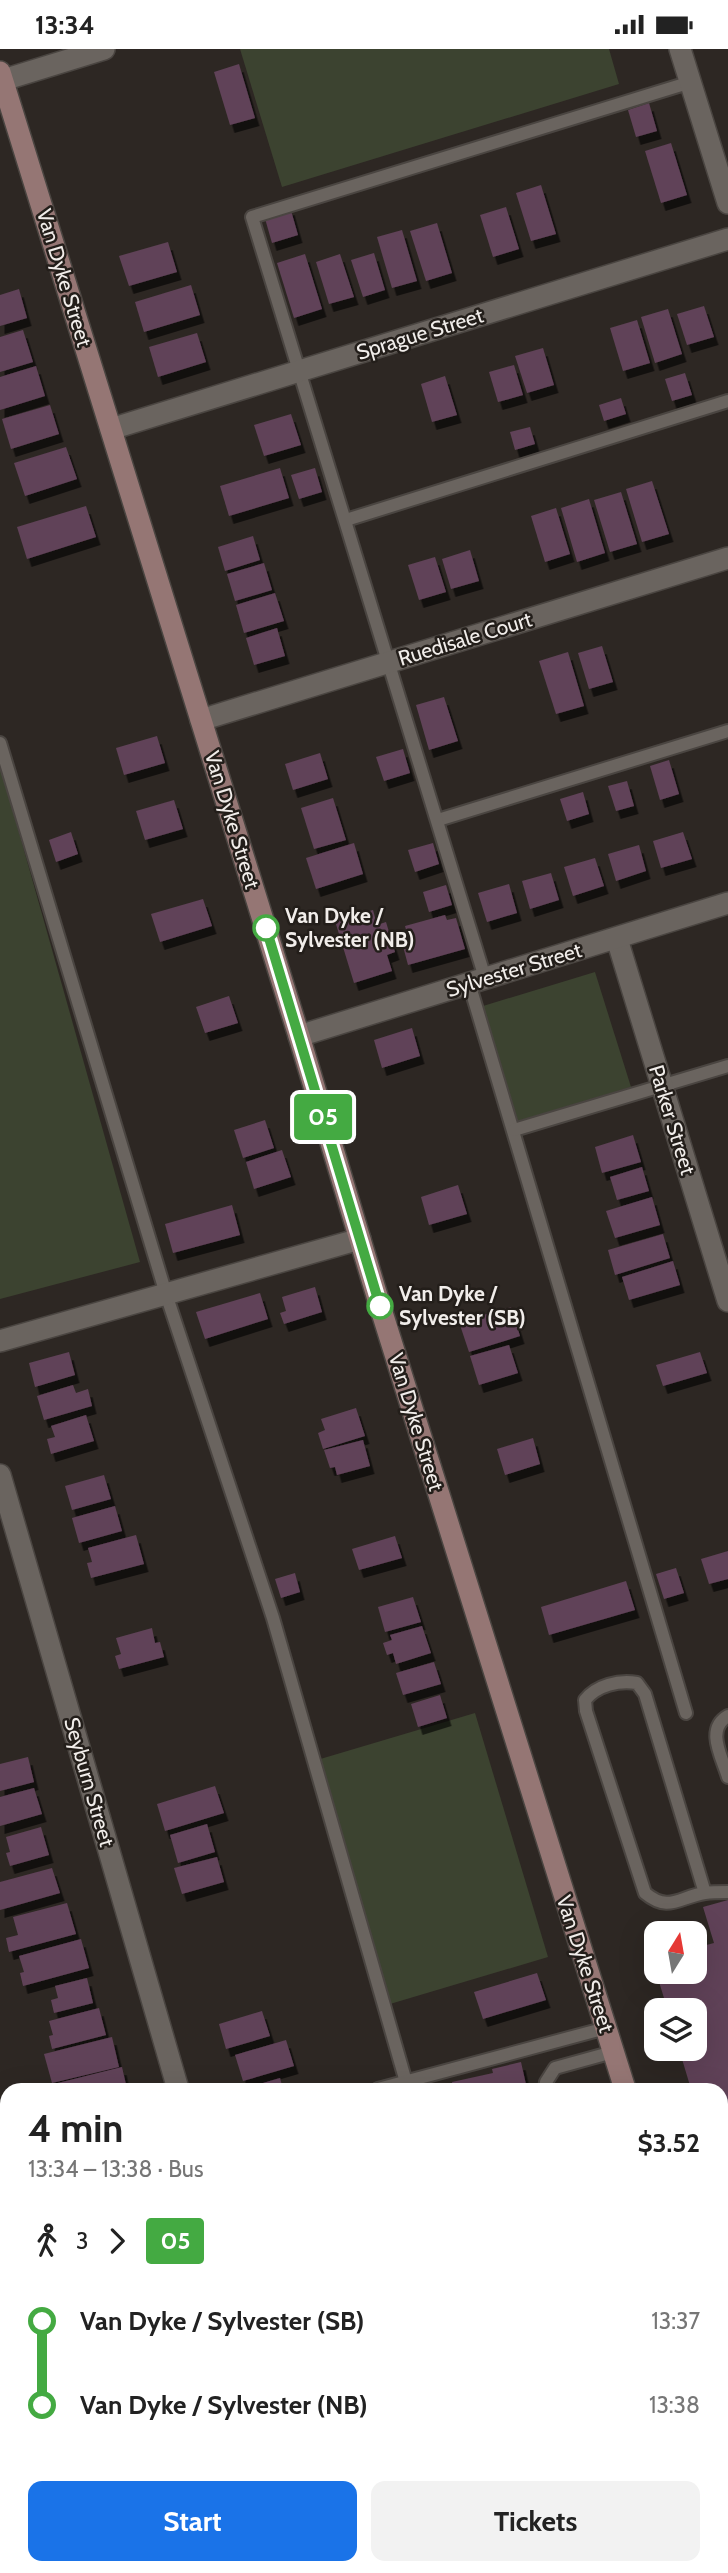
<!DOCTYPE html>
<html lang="en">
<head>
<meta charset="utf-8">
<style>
	:root { --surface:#fff; --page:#f2f2f2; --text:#222; --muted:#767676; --accent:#1a73e8 }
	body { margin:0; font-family:Cabin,sans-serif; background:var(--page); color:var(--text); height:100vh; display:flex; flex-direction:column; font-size:26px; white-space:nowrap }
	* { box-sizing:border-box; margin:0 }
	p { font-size:23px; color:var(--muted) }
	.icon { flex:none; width:38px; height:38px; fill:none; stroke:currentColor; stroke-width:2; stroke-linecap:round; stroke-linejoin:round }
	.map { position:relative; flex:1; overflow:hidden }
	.side { position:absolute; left:0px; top:2034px; width:728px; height:492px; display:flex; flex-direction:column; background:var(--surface); border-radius:21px 21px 0 0; box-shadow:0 7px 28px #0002 }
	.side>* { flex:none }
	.badge { padding:0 14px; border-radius:5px; font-size:24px; line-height:46px }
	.needle { width:46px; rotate:11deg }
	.fabs { position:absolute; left:644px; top:1872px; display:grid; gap:14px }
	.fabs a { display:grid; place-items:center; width:63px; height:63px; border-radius:14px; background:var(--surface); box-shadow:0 7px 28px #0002; font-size:35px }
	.map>.badge { position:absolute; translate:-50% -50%; box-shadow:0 0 0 4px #fff }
	.legs { display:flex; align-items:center; gap:10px; height:77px; padding:0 28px; font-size:23px }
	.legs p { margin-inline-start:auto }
	.summary { display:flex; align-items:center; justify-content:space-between; height:119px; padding:0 28px }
	h1 { font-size:38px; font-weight:800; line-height:52px }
	.button { display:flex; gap:14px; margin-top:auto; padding:14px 28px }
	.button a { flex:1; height:80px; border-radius:14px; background:var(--accent); color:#fff; font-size:28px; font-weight:800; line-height:80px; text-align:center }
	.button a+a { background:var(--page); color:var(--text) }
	ul { padding:0 28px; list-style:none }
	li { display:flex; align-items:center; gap:24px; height:84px; font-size:26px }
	li i { display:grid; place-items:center; width:10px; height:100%; margin:0 9px; background:currentColor }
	li i::after { content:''; width:18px; height:18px; margin:-9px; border:5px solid; border-radius:50%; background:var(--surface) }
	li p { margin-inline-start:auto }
	li:first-child i { background:linear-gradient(#0000 50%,currentColor 0) }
	li:last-child i { background:linear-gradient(currentColor 50%,#0000 0) }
	.status { display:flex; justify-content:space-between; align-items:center; height:49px; padding:0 35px; background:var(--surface); direction:ltr }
	.status svg { height:19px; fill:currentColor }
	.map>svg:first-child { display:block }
</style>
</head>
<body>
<div class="status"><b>13:34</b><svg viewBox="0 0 49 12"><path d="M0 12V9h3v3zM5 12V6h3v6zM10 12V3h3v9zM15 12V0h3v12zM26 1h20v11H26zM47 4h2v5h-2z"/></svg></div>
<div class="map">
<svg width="728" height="2524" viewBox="0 0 728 2524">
	<defs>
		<filter id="shadow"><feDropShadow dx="4.5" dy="8" stdDeviation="0" flood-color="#0009"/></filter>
	</defs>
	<rect width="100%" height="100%" fill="#2d2723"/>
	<!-- green -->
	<g fill="#3c4330">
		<polygon points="240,0 609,0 619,35 282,138"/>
		<polygon points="0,716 140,1213 0,1250"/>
		<polygon points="595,923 631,1038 518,1072 483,957"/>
		<polygon points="475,1664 548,1908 390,1955 317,1711"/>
		<polygon points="7,2174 7,2285 0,2287 0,2176"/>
	</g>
	<!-- building -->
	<g fill="#604258" filter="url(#shadow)">
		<polygon points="239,15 255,69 230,76 214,23"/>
		<polygon points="649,54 657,82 636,88 628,61"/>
		<polygon points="671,94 687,146 661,154 645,102"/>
		<polygon points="541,136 556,185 531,192 516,144"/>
		<polygon points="290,158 298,186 272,194 264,166"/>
		<polygon points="506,158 519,200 493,208 480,166"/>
		<polygon points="437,174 452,224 426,232 410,182"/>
		<polygon points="402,181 417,232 392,239 377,188"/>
		<polygon points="168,193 177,223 129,237 119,207"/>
		<polygon points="374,204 385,241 363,248 351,211"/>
		<polygon points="305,205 322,260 294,269 277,214"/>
		<polygon points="340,205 354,248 329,255 316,213"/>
		<polygon points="191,236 200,266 144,283 135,253"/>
		<polygon points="19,240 27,269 0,277 0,246"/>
		<polygon points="704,257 714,288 687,296 677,265"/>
		<polygon points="668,260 682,305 655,314 641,268"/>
		<polygon points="637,271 650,314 623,322 610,279"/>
		<polygon points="23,281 33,313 0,323 0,288"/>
		<polygon points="197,284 206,313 158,328 149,298"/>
		<polygon points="543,299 554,336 527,344 515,307"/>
		<polygon points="514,316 523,346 498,353 489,323"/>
		<polygon points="36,317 45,347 0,361 0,328"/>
		<polygon points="685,324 692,346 672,352 665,330"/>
		<polygon points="445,327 457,366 432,373 421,335"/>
		<polygon points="621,349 626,365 604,372 599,356"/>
		<polygon points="50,356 59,385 11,400 2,370"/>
		<polygon points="291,365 301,396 264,407 254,376"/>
		<polygon points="530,378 535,395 515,401 510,383"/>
		<polygon points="66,398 77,430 25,447 14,414"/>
		<polygon points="280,419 289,449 229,467 220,437"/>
		<polygon points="315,419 322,443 299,450 291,426"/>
		<polygon points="652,432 669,485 642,493 626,440"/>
		<polygon points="621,443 637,495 610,503 594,451"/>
		<polygon points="589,450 605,504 577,513 561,459"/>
		<polygon points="86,457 96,488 27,510 17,478"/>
		<polygon points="556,459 570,505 545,513 531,467"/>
		<polygon points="253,487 260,511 225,522 218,498"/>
		<polygon points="470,501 479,532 451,540 442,510"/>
		<polygon points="435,508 446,543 419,551 408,516"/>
		<polygon points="264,514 272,541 235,552 227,525"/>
		<polygon points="275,544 284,572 244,584 236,556"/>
		<polygon points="277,579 285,607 254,616 246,589"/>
		<polygon points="602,597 613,633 589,640 578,604"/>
		<polygon points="568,603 584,657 556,665 539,612"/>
		<polygon points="444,648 458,692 429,701 416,656"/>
		<polygon points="157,687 165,714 124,726 116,699"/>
		<polygon points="403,700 410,724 384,732 376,708"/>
		<polygon points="320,704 328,730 293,741 285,715"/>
		<polygon points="669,711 679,745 660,751 650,717"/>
		<polygon points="627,732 634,757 616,762 608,737"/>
		<polygon points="583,743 589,765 567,772 560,750"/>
		<polygon points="333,749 346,791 314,800 301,759"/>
		<polygon points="174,751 183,780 145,791 136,762"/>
		<polygon points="71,783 78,805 56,813 49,791"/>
		<polygon points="683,783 692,810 661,819 653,792"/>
		<polygon points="354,794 363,825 316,840 306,809"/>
		<polygon points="433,794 439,815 415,823 408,801"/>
		<polygon points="639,796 646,822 616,832 608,805"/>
		<polygon points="595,809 604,837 573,847 564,818"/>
		<polygon points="551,824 559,851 530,860 522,832"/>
		<polygon points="509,835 517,864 487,873 478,844"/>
		<polygon points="446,836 452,856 429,863 423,843"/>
		<polygon points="203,850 212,877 160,893 151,865"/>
		<polygon points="373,861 377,876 386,873 395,903 387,906 392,922 354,934 335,872"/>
		<polygon points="445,866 447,871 456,869 465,900 408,916 400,886 407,884 405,877"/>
		<polygon points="229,947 238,974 205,984 196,958"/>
		<polygon points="412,979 420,1007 382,1019 374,991"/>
		<polygon points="265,1071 274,1099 243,1109 234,1081"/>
		<polygon points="633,1086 641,1113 602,1124 595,1098"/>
		<polygon points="282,1101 291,1128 254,1140 246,1113"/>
		<polygon points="642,1118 649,1142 617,1151 610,1128"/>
		<polygon points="458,1136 467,1165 429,1176 421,1148"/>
		<polygon points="652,1148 660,1176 615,1189 606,1162"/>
		<polygon points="232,1156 240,1186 173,1204 165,1175"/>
		<polygon points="663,1185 670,1209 615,1226 608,1201"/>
		<polygon points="673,1212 680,1236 629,1251 622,1228"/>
		<polygon points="315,1238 322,1263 284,1275 280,1264 286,1262 282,1248"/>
		<polygon points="260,1244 268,1270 205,1290 196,1263"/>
		<polygon points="511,1258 520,1287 469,1303 459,1273"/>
		<polygon points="509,1296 518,1324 479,1336 470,1307"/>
		<polygon points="69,1303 75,1326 35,1338 29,1314"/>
		<polygon points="700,1303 707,1324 663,1337 656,1316"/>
		<polygon points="73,1336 76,1344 88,1340 92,1357 44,1371 37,1347"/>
		<polygon points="356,1359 365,1387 323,1400 318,1384 325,1381 321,1370"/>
		<polygon points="86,1366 94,1392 51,1405 47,1390 55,1388 51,1377"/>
		<polygon points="533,1389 540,1415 505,1426 497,1400"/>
		<polygon points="363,1391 370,1417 337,1426 335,1418 330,1419 324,1401"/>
		<polygon points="104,1426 111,1450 72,1461 65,1437"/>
		<polygon points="115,1457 122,1482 79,1494 72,1469"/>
		<polygon points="136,1486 144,1515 91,1529 87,1514 92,1513 88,1499"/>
		<polygon points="395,1487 402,1509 359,1521 352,1500"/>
		<polygon points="728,1502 728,1530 709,1535 701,1510"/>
		<polygon points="676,1519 684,1544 664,1550 656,1525"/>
		<polygon points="295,1524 300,1543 281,1549 275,1530"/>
		<polygon points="626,1532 635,1561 549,1586 541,1558"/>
		<polygon points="413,1548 421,1573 385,1583 378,1558"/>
		<polygon points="422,1577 431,1604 396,1615 393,1604 387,1606 383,1594 392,1591 390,1586"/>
		<polygon points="152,1579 155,1594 160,1593 164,1608 119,1620 115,1607 121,1605 116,1589"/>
		<polygon points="434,1613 441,1635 403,1646 396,1624"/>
		<polygon points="440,1646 447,1669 418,1678 411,1655"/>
		<polygon points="28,1708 34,1733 0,1742 0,1715"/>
		<polygon points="215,1737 224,1764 165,1782 157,1755"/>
		<polygon points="34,1739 42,1765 0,1777 0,1748"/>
		<polygon points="207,1775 215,1803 178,1814 170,1786"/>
		<polygon points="41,1778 49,1806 10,1817 6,1804 10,1803 6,1788"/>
		<polygon points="217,1808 224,1833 182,1845 174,1819"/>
		<polygon points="52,1819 60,1844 0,1861 0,1833"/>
		<polygon points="728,1851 728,2072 721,2075 721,2040 691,2040 679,2000 695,2000 695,1962 668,1962 656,1923 695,1923 695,1899 714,1894 703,1858"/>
		<polygon points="67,1854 76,1885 9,1903 6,1889 18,1886 13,1868"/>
		<polygon points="81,1890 89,1919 23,1937 20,1924 24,1923 19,1907"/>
		<polygon points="537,1924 546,1951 483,1970 474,1943"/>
		<polygon points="87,1929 93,1954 54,1964 51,1951 58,1949 55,1937"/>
		<polygon points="99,1959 106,1986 52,2000 49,1987 53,1986 49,1972"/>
		<polygon points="262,1962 270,1987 226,2000 219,1975"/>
		<polygon points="112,1988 119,2018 52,2034 44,2005"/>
		<polygon points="286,1991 294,2017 243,2032 235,2006"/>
		<polygon points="521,2013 527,2040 454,2040 452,2033 493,2024 492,2020"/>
		<polygon points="122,2018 127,2040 52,2040 50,2036"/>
		<polygon points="280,2029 283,2040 243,2040"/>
	</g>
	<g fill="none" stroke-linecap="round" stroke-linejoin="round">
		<defs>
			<g id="lane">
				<polyline points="346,471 728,352"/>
				<polyline points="0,694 166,1245 273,1569 406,2033"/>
				<polyline points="438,771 728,682"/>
				<polyline points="485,929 252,168 691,33"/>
				<polyline points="469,934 686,1664"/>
				<polyline points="514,1081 728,1017"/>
				<path d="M728,1667C705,1680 722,1708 728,1728"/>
				<path d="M705,1844L645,1645L637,1634C619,1631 597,1636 585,1651L586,1662L645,1844C669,1864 679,1848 705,1844C712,1843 720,1843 728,1843"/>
				<polyline points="378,2040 606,1979"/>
				<polyline points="545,2040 546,2033 555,2019 613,2003"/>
				<polyline points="0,2161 7,2159"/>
				<polyline points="721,2326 728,2323"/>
				<polyline points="0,2488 7,2486"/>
				<polyline points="29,2518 30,2524"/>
				<polyline points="606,2518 608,2524"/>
			</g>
			<g id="street">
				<polyline points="680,0 728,154"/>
				<polyline points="0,32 104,0"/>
				<polyline points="111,380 728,190"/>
				<polyline points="201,671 728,509"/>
				<polyline points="617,890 728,1252"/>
				<polyline points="299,987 728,854"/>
				<polyline points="0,1292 360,1190"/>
				<polyline points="0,1426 178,2040"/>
				<polyline points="177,2518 179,2524"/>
				<polyline points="439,2518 440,2524"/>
			</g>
			<g id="secondary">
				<polyline points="0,23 299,987 380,1257 625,2040"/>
				<polyline points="721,2123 728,2121"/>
				<polyline points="0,2327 7,2325"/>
				<polyline points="721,2349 728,2372"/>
			</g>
		</defs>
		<!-- lane casing -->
		<use href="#lane" stroke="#4a4541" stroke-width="16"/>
		<!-- street casing -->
		<use href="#street" stroke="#4a4541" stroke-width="24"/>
		<!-- secondary casing -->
		<use href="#secondary" stroke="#4a4541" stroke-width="24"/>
		<!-- lane -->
		<use href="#lane" stroke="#6a645f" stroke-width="12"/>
		<!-- street -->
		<use href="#street" stroke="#6a645f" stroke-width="21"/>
		<!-- secondary -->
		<use href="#secondary" stroke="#957674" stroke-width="21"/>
	</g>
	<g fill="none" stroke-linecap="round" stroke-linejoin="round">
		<defs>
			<polyline id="line-1" points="266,879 380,1257"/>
		</defs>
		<!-- line-1 casing -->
		<use href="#line-1" stroke="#fff" stroke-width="16"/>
		<!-- line-1 -->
		<use href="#line-1" stroke="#44aa42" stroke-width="10"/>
	</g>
	<!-- markers -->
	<g fill="#fff" stroke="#44aa42" stroke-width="3.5">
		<circle cx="266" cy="879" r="12"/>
		<circle cx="380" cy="1257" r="12"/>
	</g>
	<g text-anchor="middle" stroke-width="5" stroke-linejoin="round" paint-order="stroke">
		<!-- street labels -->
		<g font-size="21" fill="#f1edea" stroke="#231e1a">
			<text transform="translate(64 229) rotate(73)" y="7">Van Dyke Street</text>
			<text transform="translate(420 285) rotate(-17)" y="7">Sprague Street</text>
			<text transform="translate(465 590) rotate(-17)" y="7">Ruedisale Court</text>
			<text transform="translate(232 771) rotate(73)" y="7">Van Dyke Street</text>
			<text transform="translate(514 921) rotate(-17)" y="7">Sylvester Street</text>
			<text transform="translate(672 1071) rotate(73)" y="7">Parker Street</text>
			<text transform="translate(416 1373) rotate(73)" y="7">Van Dyke Street</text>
			<text transform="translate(89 1733) rotate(74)" y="7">Seyburn Street</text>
			<text transform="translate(585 1915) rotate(72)" y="7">Van Dyke Street</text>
		</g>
		<!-- stop labels -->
		<g font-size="21" font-weight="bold" fill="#f1edea" stroke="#231e1a" text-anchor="start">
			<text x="285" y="874">Van Dyke /<tspan x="285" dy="24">Sylvester (NB)</tspan></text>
			<text x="399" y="1252">Van Dyke /<tspan x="399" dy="24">Sylvester (SB)</tspan></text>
		</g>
	</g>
</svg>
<div class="fabs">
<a><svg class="needle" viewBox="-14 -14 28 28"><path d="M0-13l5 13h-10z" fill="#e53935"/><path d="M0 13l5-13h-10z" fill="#767676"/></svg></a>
<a><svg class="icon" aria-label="layers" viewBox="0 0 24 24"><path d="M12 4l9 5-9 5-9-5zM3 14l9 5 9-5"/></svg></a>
</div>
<b class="badge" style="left:323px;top:1068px;background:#44aa42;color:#fff">05</b>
<section class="side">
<div class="summary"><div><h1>4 min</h1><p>13:34 – 13:38 · Bus</p></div><b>$3.52</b></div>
<div class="legs"><svg class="icon" aria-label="walk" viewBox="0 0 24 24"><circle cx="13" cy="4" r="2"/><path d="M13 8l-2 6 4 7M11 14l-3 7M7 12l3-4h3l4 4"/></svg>3<svg class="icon" aria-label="forward" viewBox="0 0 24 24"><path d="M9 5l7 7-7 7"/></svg><b class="badge" style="background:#44aa42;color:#fff">05</b></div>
<ul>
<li><i style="color:#44aa42"></i><b>Van Dyke / Sylvester (SB)</b><p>13:37</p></li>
<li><i style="color:#44aa42"></i><b>Van Dyke / Sylvester (NB)</b><p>13:38</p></li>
</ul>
<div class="button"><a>Start</a><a>Tickets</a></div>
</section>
</div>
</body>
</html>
